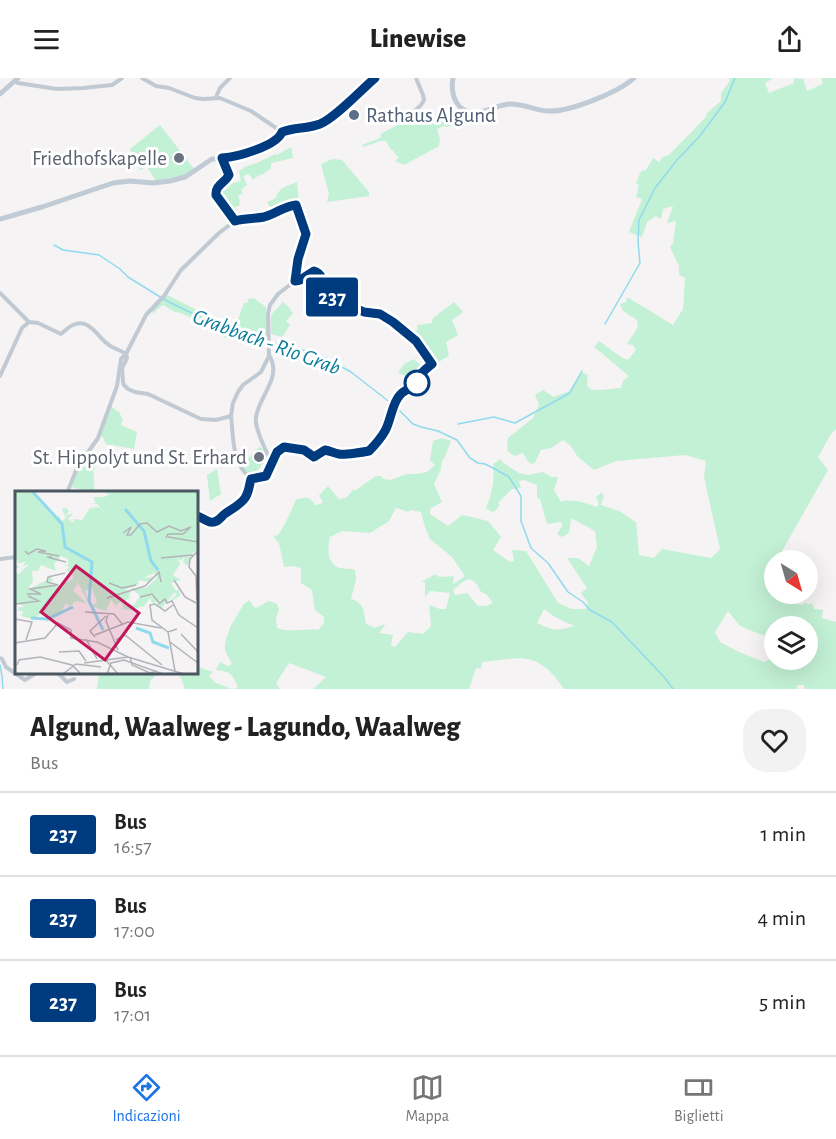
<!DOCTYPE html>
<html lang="it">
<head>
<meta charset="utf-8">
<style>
	:root { --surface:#fff; --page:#f2f2f2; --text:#222; --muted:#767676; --line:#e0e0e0; --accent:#1a73e8 }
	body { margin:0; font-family:"Alegreya Sans",sans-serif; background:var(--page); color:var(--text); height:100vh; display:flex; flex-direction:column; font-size:22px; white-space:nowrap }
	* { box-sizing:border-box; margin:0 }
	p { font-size:20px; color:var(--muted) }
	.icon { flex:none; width:33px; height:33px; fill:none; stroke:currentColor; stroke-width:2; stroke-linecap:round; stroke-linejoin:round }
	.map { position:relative; height:611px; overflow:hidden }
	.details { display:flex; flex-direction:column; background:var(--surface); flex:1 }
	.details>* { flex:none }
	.badge { padding:0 12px; border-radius:4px; font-size:21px; line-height:39px }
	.needle { width:39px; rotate:143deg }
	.fabs { position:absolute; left:764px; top:472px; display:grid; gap:12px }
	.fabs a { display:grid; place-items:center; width:54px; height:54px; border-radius:50%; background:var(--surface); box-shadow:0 6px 24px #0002; font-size:30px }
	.map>.badge { position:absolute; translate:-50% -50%; box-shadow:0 0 0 3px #fff }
	.round { display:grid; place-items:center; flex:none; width:63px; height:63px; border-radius:24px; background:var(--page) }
	.headline { display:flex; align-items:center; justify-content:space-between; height:102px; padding:0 30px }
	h1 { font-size:28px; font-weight:800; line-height:45px }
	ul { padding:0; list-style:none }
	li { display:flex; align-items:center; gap:18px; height:84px; padding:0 30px; border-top:2px solid var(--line) }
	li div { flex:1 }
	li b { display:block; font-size:22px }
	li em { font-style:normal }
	li .badge { min-width:66px; font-weight:700; text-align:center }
	header { display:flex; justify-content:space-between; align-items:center; height:78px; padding:0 30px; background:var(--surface); font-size:27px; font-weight:800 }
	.menu { display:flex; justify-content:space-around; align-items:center; height:84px; border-top:2px solid var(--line); background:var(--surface); font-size:16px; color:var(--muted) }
	.menu a { display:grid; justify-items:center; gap:3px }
	.menu .active { color:var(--accent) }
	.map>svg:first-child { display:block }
</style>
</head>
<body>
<header><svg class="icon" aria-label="menu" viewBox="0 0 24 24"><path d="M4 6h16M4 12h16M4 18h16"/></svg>Linewise<svg class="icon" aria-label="share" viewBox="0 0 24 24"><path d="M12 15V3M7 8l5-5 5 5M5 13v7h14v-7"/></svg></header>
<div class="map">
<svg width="836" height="611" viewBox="0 0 836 611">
	<rect width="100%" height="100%" fill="#f5f3f3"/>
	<!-- green -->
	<g fill="#c3f1d5" fill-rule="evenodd">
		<path d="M729,0H771L772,1L765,5L769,15L794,5V0L803,1L807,13L823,6L821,0H836V351L831,356L818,379L828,392L781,475L785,483H774V516H793L795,526L802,527L806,524L808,527L810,525L813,526L814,531L823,532L822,540L836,544V611H805L804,607H797V611H564C538,573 523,579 482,584L481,591L476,590L469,611H313L326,599L289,585L276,605L280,611H234L238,609C232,595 231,594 216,592L220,584L228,588L232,586C230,581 225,575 225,570C224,563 229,556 230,549L244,526L250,522L252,527L256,530L269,523L277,526L279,532L276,539L277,550C289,555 305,550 318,552L324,545V539L315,532L312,512L301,505V490L292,488L284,489L279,465L273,458L278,457C286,446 290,435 296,422C304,419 310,418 315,427L320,426L323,424L319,417L328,408L339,421L346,420L353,412H356L376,398H381L384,401L390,402L407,396H417L427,394L435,387L430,382L433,363L442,360L451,363L444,381L442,383L441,391L434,406L442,424L430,431V436L448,448L462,437L488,443L501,459L493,472L510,484L514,483L512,472L526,473L558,525L572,531H586L588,525L581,515L587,510L567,480H578L589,488L597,469L595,453L571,440L569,455L562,459L557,456L562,448L561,444L547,446L540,421L537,420V407L524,402L519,403L521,410L512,411L498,425L500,427L495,433L492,434L486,430C492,415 495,402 493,386L501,381L502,384L519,395L528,397L543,394L551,399H558L554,412L561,424C573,420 585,425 597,429L599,426L596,419L601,415L604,417L601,427L619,433L636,444L639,477L654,480L662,471L711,480L720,471L704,399L706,383L685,377L616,383L594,392L578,379L570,367L563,362L551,370L541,372L534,386L529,385L523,375L515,378L507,373L508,360L533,340L539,327L535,317L543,312L554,319L569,313L581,294L588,297L587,307L590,311C600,314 610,310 621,310L623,303L629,298C617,289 606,278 594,269L599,263C607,268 620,280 628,282L636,272L633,267L627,266L638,249L637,242L623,233L620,226L626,224L627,219L673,247L683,231L685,200L679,197V188L670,169L673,165L676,143L667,145L673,128L663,131L661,141L656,138L647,144L642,159L629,154L642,121L636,119L639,107L636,105L641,93L646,92L653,80L659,84L663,79L669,77L706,39L707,35L721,23V15L730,3ZM396,430L409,434L410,432L421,434L425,449L430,461L452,479L465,498L453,506L454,498L439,499L436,496L421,504H425V519L430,513L450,515L446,531H440L429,527L431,548L423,556L408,554L395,569L391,568L393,557L379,555L385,547L384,546L375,550L366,546C364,535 364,524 351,521L356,501L355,492C350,490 345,491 340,490C327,487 327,469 330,459L342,453L370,455L389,443ZM470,501L477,506L481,514L486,516L493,525L486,528H478L467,515L455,517L453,512L464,503ZM544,531L555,539L574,548C556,553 554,553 537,545ZM728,533L740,548L762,557L774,560V549H807V582H774V580L764,584L739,574L720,564L715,554Z"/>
		<polygon points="415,32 430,46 458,38 459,40 451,48 445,49 444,48 437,51 440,62 439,68 404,87 395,83 399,79 396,77 393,72 391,72 386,63 381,63 363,69 362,67 378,61 381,59 380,56 398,47"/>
		<polygon points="160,47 194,91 184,98 156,103 147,89 140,92 130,71"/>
		<path d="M291,69L293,80L271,85V90C264,98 258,96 253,102L249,96L243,98L247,107L241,112L243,115L238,118L240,123L239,124L240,127L230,132L219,118V112L223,107L241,103L239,93L244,90V89L257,85L275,76L277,77Z"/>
		<polygon points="332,81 342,82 369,114 369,118 327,124 329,116 321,86"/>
		<path d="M297,104L299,124L273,134L267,124L276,120C280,108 286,109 297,104Z"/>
		<polygon points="165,216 213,240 236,247 244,225 247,225 249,220 255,221 266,229 268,266 240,257 238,260 225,260 219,254 181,235 175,234 163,227 156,232 154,236 151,232"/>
		<polygon points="283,224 291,231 290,232 293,235 286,243 290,247 282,259 271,256 271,237"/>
		<polygon points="454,224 463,234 452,242 458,257 446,264 449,278 440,283 432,286 416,263 407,255 418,252 417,247 432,245 433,240"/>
		<polygon points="414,281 425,292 417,302 398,295 404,286"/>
		<polygon points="110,328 119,334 123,342 121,347 137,354 134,371 106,366 102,358 99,357"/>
		<polygon points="259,369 262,370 267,379 253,399 251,399 242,387"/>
		<path d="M84,380L96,387L93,394L94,397C93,403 95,408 94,414H88L69,408Z"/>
		<polygon points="217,391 221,416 210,423 207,397"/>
		<polygon points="197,586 201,590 213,594 209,598 216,605 232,611 185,611 179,595 196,594"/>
		<polygon points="99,595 99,594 158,595 150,603 149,611 97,611"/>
	</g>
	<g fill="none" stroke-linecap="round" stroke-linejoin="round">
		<!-- stream -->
		<g stroke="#90daee" stroke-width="1.5">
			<polyline points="54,167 63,172 99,177 120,191 128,199 165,222 206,242 257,258 272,265 287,267 324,279 351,294 396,329 413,346 421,349 438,353 457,362 470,380 478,385 485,386 495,391 509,399 521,418 521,443 531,470 548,485 568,514 583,524 590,532 612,544 665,600 673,611"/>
			<polyline points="605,246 640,185 638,164 639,142 655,110 677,82 699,59 725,24 735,0"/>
			<polyline points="458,346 494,339 515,345 570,315 582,293"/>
			<polyline points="0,587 2,598 3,611"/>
		</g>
		<!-- street -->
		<g stroke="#c1cad2" stroke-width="4">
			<polyline points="142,0 156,8 169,10 195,20 203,21 220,20 251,33 282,54"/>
			<polyline points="15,3 18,5 57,11 83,10 112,7 122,0"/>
			<polyline points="216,19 220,10 230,0"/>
			<polyline points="391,45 403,44 421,27 424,22 423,17 416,0"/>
			<path d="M222,80L229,97L227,101L217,110L216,117L235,143C245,140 254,141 264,139C275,136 285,128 296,127L306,156L298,181L295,203"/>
			<path d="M0,215L29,244L38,245L61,256C65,253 68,249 73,247C89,239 98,260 109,267C114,271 121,272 126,276"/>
			<path d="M126,276L127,280L122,290L123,304L124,307L128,311L135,314L148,316L201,341L216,342L231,338C234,363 231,383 251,401"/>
			<polyline points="0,298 22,250 29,244"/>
			<polyline points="231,338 233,325 238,314 243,307 261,294 269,278"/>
			<polyline points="67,415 77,390 98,360 117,308 121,281 126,276 146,237 164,218 181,192 219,155 235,143"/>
			<path d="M196,438L202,439L210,444L220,441L227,434L242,424L249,411L251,401L264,399L270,391L272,383C266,375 254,348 256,339C259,318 283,299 269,277L268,236L270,227L278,216L295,203L300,202L316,193"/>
			<polyline points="0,481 16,479"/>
			<polyline points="0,580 2,581 6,589 25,602 38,594"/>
			<polyline points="57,594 67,604 74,601"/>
		</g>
		<!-- secondary -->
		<g stroke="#c1cbd6" stroke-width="5">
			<path d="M453,0C450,17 457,37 478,34C489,33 498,27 509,26C523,25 536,33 549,33C570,34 619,14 634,0"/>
			<polyline points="0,16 18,0"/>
			<polyline points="0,141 42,129 113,105 130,103 153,105 170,103 185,99 212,81 229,80 251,73 278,61 282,54 292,50 306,50 325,44 375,0"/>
		</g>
	</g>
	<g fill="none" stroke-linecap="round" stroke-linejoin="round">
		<defs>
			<path id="line" d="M196,438C202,439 205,443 210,444C218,446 221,438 226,435C233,430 240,427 245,420C249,414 249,408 251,401L266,398L277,374L284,369L304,372L314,379L325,372C330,373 334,375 339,376C345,377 364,374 369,373C375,367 381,360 385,353C391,342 392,325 400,317C404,312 411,310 417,307C416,298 426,291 432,286L416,263L393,244L380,236L364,234L335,221L325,215L323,210C325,204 321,195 314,193L300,202L295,203L298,181L306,156L296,127C285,128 275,136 264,139C254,141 245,140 235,143L216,117C215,107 225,105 229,97L222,80C237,79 277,68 282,54C295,49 307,51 320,46C335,40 361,12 375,0"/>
		</defs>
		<!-- line casing -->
		<use href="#line" stroke="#fff" stroke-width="14"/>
		<!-- line -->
		<use href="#line" stroke="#003b80" stroke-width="9"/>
	</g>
	<!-- markers -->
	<circle fill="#5c6f8a" stroke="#fff" stroke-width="2" cx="354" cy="37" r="6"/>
	<g fill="#6b7280" stroke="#fff" stroke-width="2">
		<circle cx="179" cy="80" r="6"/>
		<circle cx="259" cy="379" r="6"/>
	</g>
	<circle fill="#fff" stroke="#003b80" stroke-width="3" cx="417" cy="305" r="12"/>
	<g text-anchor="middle" stroke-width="6" stroke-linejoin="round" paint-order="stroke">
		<!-- service labels -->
		<g font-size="21" fill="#4e5e75" stroke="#fff" text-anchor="start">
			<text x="366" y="44">Rathaus Algund</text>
		</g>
		<!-- worship labels -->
		<g font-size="21" fill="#5b616d" stroke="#fff" text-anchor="end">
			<text x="167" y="87">Friedhofskapelle</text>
			<text x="247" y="386">St. Hippolyt und St. Erhard</text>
		</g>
		<!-- water labels -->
		<g font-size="22" font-style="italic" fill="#0c7c9b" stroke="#fff">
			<text transform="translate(267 263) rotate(20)" y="8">Grabbach - Rio Grab</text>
		</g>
	</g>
	<!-- overview -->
	<g transform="translate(15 413)">
		<rect width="183" height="183" fill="#f5f3f3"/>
		<path d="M0,0H16L39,27L43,24L47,30L51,27L47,18L51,17L54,20L50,25L58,22L53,28L59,32L58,28L67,29L75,17L83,16L89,21L82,13H77L81,12L78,6H89L95,3H91L93,0H183V59L170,67L179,64L172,75L168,71L170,65L165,70L161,65L165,73L158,84L166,89L156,92L161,100L164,98L165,105L153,112L161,104L160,101L146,118L145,115L141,116L144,110L137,112L135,107L129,115L114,119L107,118L108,116L107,109L101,115L96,109L91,120L76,115L82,111L77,97L70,100L73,108H77L73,111L63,92L58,100L72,112L60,110L55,116L51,112L47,119L51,121L32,131L28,121L19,128L6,125L8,120H3L4,116H11L0,112V81L4,83L14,73L8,75L11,70L4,73L1,68V74L5,76L0,78ZM46,65L53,68V74L48,73L54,76L50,81L57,80L58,88L41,96L34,91L38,90L35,83L32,89L12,99L18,90L17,80H23L26,74L41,80L39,73ZM140,82L142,87L131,97H116L125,105L119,114L110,115L111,109L118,106L114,107L115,101L111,98L123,94L124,89L134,91L139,86L127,87Z" fill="#c3f1d5" fill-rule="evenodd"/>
		<path fill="none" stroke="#90daee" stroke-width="3" d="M17,0L47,33L50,56L77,71L74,110L88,139M110,18L129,40L136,70L143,79M16,127L32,128L58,116M121,137L135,142L138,151L154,157"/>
		<path fill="none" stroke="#b1b4b9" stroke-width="1.5" d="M125,33L132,32L142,41L154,35L166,40L176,36L168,43H153L151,47M108,42L116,36L112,44H116L125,33M153,46L183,51M10,60L13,63L22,58L31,60L23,61L44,65M37,66H32L51,71M146,67L178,64M159,89L170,106L181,112M94,92L107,97L121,94M12,103H26L15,98L43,94L32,91L33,86L50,82M125,106L137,103L145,113M92,107L130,95L144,81L146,91M182,109L181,85L174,76L175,68L183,60M0,113L24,110L13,105M144,113L150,108L152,112L157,110L164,124L183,137M70,121L99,123L108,134M93,124L91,130L103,159M0,128L17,131L11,149M153,141L137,129L135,114L140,113L150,120L158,114M166,143L183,161M80,144L113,131L146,137M80,146L75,140L91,125M71,148L82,168M101,149L110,144L147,174M155,151L183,172M0,152L30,147L43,132L56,139V147L82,151L113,166M44,161L64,160L71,170M115,166L117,174L135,182L142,180M90,168L103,183M69,172L113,166L169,183M2,174L4,169L25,166L57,174L66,183M160,180L153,141L162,138M48,183L61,173L86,176M92,183L96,172L109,169L148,183"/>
		<path fill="#c2185b" fill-opacity="0.15" stroke="#c2185b" stroke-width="3" d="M61,75L124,122L90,169L26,121Z"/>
		<rect width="183" height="183" fill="none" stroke="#4a5661" stroke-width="3"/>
	</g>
</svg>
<div class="fabs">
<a><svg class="needle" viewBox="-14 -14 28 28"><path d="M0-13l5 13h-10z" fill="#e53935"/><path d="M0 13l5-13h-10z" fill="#767676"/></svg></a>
<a><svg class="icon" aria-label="layers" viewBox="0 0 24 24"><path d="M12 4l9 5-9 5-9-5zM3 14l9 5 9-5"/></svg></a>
</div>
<b class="badge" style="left:332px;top:219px;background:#003b80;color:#fff">237</b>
</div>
<section class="details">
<div class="headline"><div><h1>Algund, Waalweg - Lagundo, Waalweg</h1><p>Bus</p></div><a class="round"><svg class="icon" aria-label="heart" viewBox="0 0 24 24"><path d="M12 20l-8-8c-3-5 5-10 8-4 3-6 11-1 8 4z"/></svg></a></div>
<ul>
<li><span class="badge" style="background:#003b80;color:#fff">237</span><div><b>Bus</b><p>16:57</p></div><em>1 min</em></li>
<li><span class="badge" style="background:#003b80;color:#fff">237</span><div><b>Bus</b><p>17:00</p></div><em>4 min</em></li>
<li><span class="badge" style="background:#003b80;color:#fff">237</span><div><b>Bus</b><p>17:01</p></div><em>5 min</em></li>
</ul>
</section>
<nav class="menu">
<a class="active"><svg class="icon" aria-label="directions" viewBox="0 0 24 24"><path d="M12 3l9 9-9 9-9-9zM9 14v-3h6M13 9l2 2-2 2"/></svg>Indicazioni</a>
<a><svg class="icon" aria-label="map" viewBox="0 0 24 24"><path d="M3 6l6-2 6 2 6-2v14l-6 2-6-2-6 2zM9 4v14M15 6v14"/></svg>Mappa</a>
<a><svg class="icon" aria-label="tickets" viewBox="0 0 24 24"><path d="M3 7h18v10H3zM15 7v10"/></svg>Biglietti</a>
</nav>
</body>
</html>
